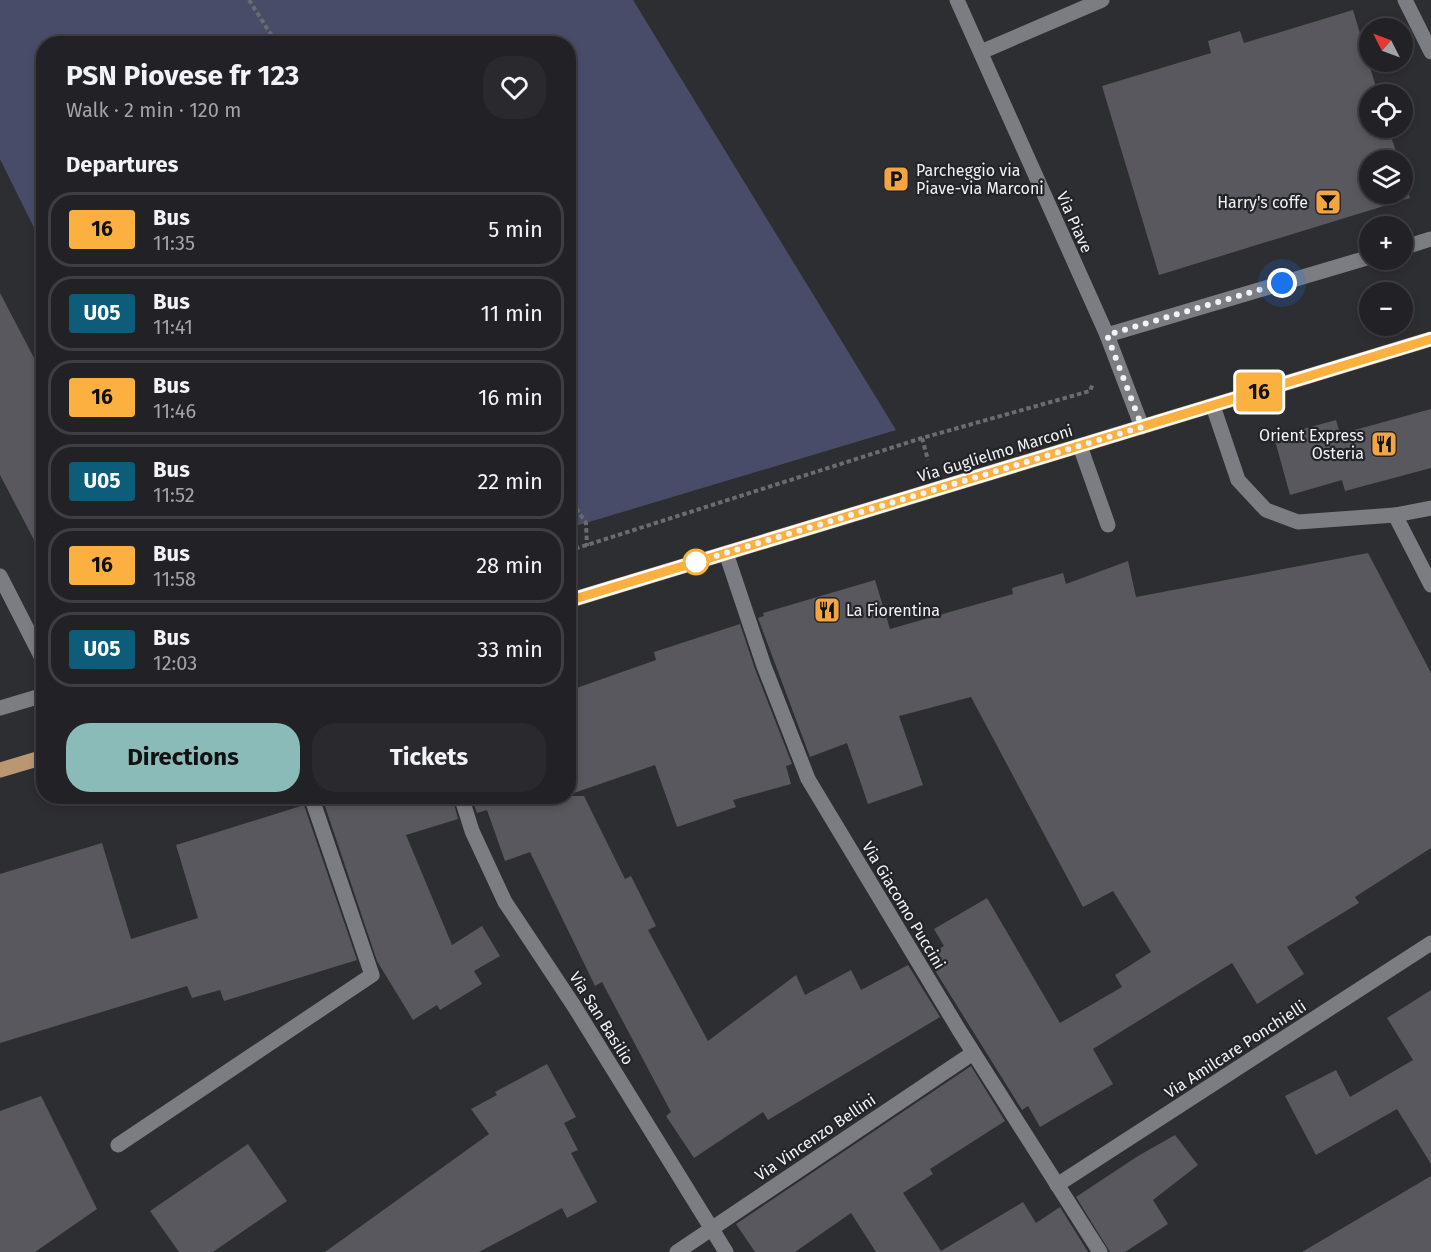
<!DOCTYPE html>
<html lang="en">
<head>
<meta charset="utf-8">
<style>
	:root { --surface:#222226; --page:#2a2a2e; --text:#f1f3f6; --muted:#a2a4a7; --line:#3f3f43; --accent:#8bbbb9 }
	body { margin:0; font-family:"Fira Sans",sans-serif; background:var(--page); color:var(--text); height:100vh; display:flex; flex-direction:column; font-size:22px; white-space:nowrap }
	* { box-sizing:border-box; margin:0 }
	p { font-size:20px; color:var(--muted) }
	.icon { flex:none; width:33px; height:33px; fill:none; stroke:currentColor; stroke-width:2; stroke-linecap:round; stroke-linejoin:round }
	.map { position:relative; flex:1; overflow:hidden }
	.panel { position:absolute; left:36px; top:36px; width:540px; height:768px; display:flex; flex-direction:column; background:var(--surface); border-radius:24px; box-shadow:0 3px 9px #0003,0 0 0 2px var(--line) }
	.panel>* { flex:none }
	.badge { padding:0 12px; border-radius:4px; font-size:21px; line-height:39px }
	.needle { width:39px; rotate:312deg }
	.tools { position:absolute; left:1359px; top:18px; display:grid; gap:12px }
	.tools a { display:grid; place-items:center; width:54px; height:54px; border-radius:50%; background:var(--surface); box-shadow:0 3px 9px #0003,0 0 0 2px var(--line); font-size:30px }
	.you { position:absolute; width:30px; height:30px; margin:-15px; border:4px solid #fff; border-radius:50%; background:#1a73e8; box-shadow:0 0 0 9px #1a73e833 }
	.map>.badge { position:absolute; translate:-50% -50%; box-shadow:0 0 0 3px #fff }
	h2 { padding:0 30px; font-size:22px; line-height:54px }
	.round { display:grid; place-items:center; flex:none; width:63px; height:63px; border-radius:24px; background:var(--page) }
	.headline { display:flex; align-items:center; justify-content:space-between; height:102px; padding:0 30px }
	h1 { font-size:28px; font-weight:700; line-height:45px }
	.cta { display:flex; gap:12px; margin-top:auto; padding:12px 30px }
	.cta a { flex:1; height:69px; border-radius:24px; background:var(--accent); color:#111; font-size:24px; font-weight:700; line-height:69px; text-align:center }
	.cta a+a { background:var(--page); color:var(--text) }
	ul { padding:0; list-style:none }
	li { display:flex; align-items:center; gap:18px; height:75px; margin:0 12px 9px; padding:0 18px; border:3px solid var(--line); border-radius:24px }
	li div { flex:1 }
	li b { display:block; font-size:22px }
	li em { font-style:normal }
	li .badge { min-width:66px; font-weight:700; text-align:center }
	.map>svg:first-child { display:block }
</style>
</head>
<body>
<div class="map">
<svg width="1431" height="1252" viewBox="0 0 1431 1252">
	<rect width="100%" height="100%" fill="#2d2e32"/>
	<!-- green -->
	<polygon fill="#494c69" points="0,0 633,0 896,430 569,528 568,44 44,44 43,246 0,159"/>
	<!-- building -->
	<g fill="#58585e">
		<polygon points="1353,10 1378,94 1370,94 1370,128 1388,128 1399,160 1370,160 1370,194 1402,194 1402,174 1410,198 1159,275 1102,86 1211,53 1208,41 1240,31 1244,43"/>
		<polygon points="0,293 44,377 44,559 0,475"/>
		<polygon points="1431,409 1431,468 1345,491 1342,480 1290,495 1274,437 1336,420 1340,434"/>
		<polygon points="1368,553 1431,673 1431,848 1355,897 1359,903 1287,947 1304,974 1257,1004 1232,963 1093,1049 1113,1084 1040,1127 1028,1106 1022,1110 926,956 944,946 934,929 987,898 1060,1023 1122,987 1115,975 1151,952 1113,891 1083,907 971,697 899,716 923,785 868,804 847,743 810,757 758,618 764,616 763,613 875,580 890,629 1013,594 1012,588 1063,573 1066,584 1128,561 1136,597"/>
		<polygon points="740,624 755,669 792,764 786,766 791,784 733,800 736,807 677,827 655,765 568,795 568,691 656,660 654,652"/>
		<polygon points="332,796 452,796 458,819 406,835 452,945 482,926 500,956 474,971 482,984 440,1010 437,1005 413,1020 377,961 323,800"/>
		<polygon points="471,796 584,796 625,879 631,876 656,926 648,930 708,1041 796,975 805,995 851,970 861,990 908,965 940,1017 768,1120 763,1112 694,1158 666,1116 671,1112 602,982 595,986 530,852 505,861 487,810 477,813"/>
		<polygon points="304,805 357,960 224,1001 220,990 192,998 187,986 0,1043 0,874 102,843 131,939 198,918 176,845"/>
		<polygon points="1431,990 1431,1164 1397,1109 1316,1155 1285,1096 1336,1070 1350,1097 1413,1060 1387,1018"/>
		<polygon points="547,1064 576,1117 564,1123 578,1150 571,1153 597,1202 567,1218 562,1208 479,1252 325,1252 489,1134 471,1109 497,1095 495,1092"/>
		<polygon points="971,1066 1005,1121 930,1169 933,1174 903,1193 941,1251 1023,1202 1036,1223 1060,1207 1088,1252 876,1252 851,1213 795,1252 755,1252 736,1224"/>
		<polygon points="41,1096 97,1209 35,1252 0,1252 0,1111"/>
		<polygon points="1175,1135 1198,1165 1153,1200 1168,1224 1125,1252 1110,1252 1076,1197 1138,1156"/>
		<polygon points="248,1144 287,1201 213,1252 179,1252 150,1211"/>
		<polygon points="1431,1176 1431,1252 1302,1252"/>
	</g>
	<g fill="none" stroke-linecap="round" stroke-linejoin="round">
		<!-- path -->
		<g stroke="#6b6c6f" stroke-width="4" stroke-dasharray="4.5 3" stroke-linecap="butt">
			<polyline points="249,0 277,44"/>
			<polyline points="922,438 928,460"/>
			<polyline points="568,496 586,523 587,546"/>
			<polyline points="568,551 922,438 1090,391 1093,383"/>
		</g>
		<!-- minor -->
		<g stroke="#7c7d83" stroke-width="15">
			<polyline points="957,0 1107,335 1142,427"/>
			<polyline points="1405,0 1431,52"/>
			<polyline points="981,52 1102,0"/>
			<polyline points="1402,248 1431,239"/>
			<polyline points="1107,335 1370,257"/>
			<polyline points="1213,406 1238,480 1266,510 1298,522 1395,515 1431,508"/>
			<polyline points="1080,446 1108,525"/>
			<polyline points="1395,515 1431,585"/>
			<polyline points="726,553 764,666 808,779 959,1030 1100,1252"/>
			<polyline points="0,576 44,662"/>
			<polyline points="0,708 44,695"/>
			<polyline points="461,796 472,831 505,902 574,1006 726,1252"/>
			<polyline points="118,1145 372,975 311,796"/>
			<polyline points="1057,1185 1431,943"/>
			<polyline points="677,1252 973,1053"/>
		</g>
		<!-- major -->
		<g stroke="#b99773" stroke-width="15">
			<polyline points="568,601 1431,339"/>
			<polyline points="0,770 44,757"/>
		</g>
	</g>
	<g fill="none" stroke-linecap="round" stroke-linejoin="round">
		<defs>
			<polyline id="line" points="568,601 1431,339"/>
		</defs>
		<!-- line casing -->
		<use href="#line" stroke="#fff" stroke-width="14"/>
		<!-- line -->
		<use href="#line" stroke="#fbb040" stroke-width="9"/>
		<!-- walk -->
		<polyline stroke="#f1f2f5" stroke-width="6" stroke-dasharray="0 10.8" points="696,562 1142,427 1107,335 1282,283"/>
	</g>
	<!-- icons -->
	<defs>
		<symbol id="parking-square" viewBox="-11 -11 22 22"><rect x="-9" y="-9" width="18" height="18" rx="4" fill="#f2a541" stroke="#232428"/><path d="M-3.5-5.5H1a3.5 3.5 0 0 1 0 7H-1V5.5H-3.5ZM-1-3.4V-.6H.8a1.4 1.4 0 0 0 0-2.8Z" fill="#111"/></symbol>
		<symbol id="bar-square" viewBox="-11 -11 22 22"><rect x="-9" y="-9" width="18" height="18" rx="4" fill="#f2a541" stroke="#232428"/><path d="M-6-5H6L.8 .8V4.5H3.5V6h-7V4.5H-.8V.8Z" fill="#111"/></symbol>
		<symbol id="restaurant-square" viewBox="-11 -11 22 22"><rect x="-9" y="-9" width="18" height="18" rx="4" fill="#f2a541" stroke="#232428"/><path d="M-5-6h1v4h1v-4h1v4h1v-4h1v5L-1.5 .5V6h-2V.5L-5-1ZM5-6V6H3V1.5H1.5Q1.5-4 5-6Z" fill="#111"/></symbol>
	</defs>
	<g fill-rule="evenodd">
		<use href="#parking-square" x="881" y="164" width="30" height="30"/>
		<use href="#bar-square" x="1313" y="187" width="30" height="30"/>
		<use href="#restaurant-square" x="1369" y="429" width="30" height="30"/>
		<use href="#restaurant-square" x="812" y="595" width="30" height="30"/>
	</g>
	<!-- markers -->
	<circle fill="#fff" stroke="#fbb040" stroke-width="3" cx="696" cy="562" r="12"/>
	<g text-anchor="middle" stroke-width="4.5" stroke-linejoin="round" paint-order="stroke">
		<!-- poi labels -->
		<g font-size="16" fill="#f1f2f5" stroke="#232428" text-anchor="start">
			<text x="916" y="176">Parcheggio via<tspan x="916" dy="18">Piave-via Marconi</tspan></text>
			<text x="1308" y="208" text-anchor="end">Harry's coffe</text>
			<text x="1364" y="441" text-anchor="end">Orient Express<tspan x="1364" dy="18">Osteria</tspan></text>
			<text x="846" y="616">La Fiorentina</text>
		</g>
		<!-- street labels -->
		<g font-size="16" fill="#f1f2f5" stroke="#232428">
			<text transform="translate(1075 222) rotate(66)" y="6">Via Piave</text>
			<text transform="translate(995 453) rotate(-17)" y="6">Via Guglielmo Marconi</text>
			<text transform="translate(904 905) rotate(59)" y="6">Via Giacomo Puccini</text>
			<text transform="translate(602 1018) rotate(58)" y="6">Via San Basilio</text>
			<text transform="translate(1235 1049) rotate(-33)" y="6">Via Amilcare Ponchielli</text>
			<text transform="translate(815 1137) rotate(-34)" y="6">Via Vincenzo Bellini</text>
		</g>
	</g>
</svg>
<div class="tools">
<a><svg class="needle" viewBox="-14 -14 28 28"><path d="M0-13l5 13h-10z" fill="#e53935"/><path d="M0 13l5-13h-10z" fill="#a2a4a7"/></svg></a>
<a><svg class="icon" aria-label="locate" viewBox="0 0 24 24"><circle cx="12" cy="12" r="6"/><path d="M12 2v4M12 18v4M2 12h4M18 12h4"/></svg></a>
<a><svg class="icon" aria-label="layers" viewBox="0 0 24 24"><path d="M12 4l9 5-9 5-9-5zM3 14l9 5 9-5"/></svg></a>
<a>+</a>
<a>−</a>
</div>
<div class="you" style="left:1282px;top:283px"></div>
<b class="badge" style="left:1259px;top:392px;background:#fbb040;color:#111">16</b>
<section class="panel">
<div class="headline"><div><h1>PSN Piovese fr 123</h1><p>Walk · 2 min · 120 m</p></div><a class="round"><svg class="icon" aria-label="heart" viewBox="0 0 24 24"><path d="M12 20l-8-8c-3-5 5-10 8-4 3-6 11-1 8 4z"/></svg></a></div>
<h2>Departures</h2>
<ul>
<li><span class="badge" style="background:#fbb040;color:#111">16</span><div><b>Bus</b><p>11:35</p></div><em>5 min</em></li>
<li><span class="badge" style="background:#0c5c7a;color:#fff">U05</span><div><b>Bus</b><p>11:41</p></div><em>11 min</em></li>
<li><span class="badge" style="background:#fbb040;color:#111">16</span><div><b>Bus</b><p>11:46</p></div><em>16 min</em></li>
<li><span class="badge" style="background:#0c5c7a;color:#fff">U05</span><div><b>Bus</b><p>11:52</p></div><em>22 min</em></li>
<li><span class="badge" style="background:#fbb040;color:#111">16</span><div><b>Bus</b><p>11:58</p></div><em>28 min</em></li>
<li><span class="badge" style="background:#0c5c7a;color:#fff">U05</span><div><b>Bus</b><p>12:03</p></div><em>33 min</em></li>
</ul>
<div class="cta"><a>Directions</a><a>Tickets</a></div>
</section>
</div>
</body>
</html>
